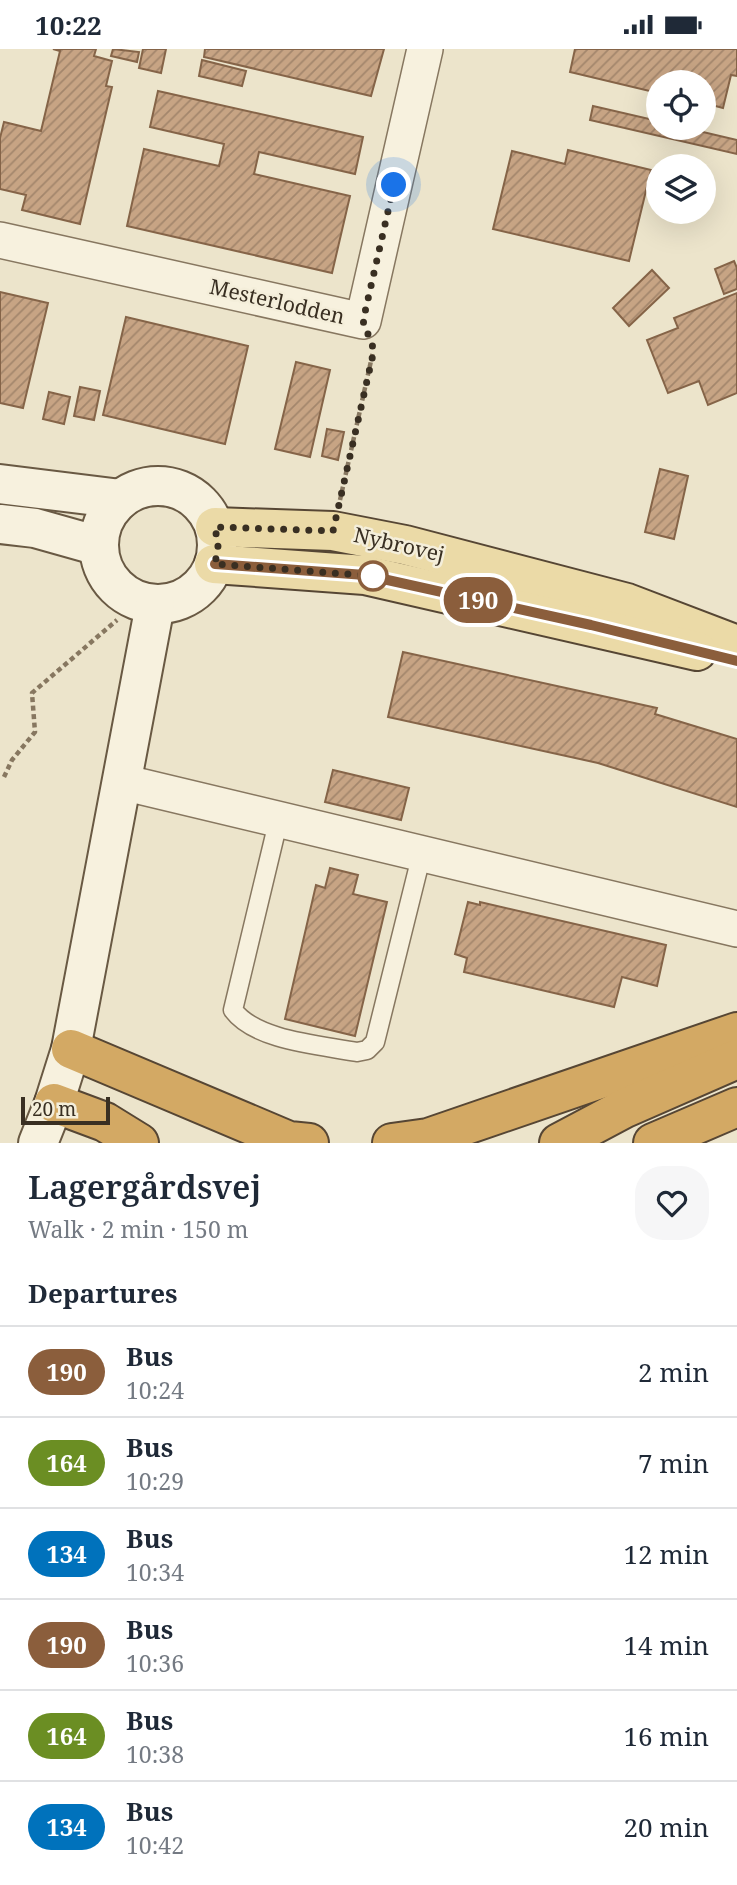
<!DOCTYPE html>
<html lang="en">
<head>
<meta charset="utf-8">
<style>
	:root { --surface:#fff; --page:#f6f6f7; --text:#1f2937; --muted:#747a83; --line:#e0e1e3 }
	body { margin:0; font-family:"Noto Serif",serif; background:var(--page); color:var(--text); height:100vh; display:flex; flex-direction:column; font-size:26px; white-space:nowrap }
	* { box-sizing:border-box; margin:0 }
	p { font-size:23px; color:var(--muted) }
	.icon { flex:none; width:38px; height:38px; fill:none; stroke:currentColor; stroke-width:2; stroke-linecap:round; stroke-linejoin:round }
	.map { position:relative; height:1094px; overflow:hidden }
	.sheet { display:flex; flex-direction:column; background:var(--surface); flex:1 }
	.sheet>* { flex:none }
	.badge { padding:0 14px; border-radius:23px; font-size:24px; line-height:46px }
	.buttons { position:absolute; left:646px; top:21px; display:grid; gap:14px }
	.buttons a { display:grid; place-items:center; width:70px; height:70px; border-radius:50%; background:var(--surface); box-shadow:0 7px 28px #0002; font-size:35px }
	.scale { position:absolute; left:21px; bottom:18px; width:89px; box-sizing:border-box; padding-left:7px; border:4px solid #392f22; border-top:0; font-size:19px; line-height:24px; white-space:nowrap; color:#392f22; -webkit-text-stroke:5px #f4eeda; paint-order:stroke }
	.you { position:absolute; width:35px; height:35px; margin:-18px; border:5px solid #fff; border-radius:50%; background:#1a73e8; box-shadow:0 0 0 10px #1a73e833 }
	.map>.badge { position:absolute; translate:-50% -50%; box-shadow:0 0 0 4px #fff }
	h2 { padding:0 28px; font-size:26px; line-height:63px }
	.round { display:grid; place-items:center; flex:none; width:74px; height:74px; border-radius:28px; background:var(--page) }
	.summary { display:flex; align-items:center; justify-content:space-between; height:119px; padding:0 28px }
	h1 { font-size:33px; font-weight:600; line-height:52px }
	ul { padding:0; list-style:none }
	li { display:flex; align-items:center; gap:21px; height:91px; padding:0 28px; border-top:2px solid var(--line) }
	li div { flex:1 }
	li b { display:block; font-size:26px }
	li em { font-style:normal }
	li .badge { min-width:77px; font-weight:700; text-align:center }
	.status { display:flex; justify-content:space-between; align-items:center; height:49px; padding:0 35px; background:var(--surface); direction:ltr }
	.status svg { height:19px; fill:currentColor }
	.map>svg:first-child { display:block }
</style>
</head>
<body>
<div class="status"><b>10:22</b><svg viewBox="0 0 49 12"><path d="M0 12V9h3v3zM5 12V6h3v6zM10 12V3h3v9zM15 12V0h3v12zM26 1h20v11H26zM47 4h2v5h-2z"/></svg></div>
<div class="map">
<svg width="737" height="1094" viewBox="0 0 737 1094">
	<defs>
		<pattern id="building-hatch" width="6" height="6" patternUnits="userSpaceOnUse" patternTransform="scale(1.75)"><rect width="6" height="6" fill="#c7a484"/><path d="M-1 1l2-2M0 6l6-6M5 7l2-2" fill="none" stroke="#a3866c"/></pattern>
	</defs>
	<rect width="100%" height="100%" fill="#ece4cb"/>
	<!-- building -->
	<g fill="url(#building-hatch)" stroke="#856448" stroke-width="2">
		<polygon points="53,0 96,0 94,7 112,12 106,37 112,38 80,175 22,161 26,146 0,140 0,89 4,73 41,82 60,2"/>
		<polygon points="113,0 139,3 137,13 111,7"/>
		<polygon points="143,0 166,0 161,24 139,19"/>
		<polygon points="205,0 384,0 371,47 204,8"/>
		<polygon points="575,0 737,0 737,27 731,26 723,59 704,54 704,33 658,33 658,44 570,23"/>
		<polygon points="202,11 246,22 242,37 199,27"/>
		<polygon points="158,42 363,88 355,125 259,103 254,125 350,147 332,224 127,177 144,100 219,117 224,95 150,78"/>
		<polygon points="593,57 658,72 658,79 686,79 737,91 737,105 590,71"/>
		<polygon points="568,101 651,121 629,212 493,180 512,102 565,115"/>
		<polygon points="734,212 737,219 737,240 724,245 715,220"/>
		<polygon points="652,221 669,239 629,277 613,259"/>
		<polygon points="0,243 48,254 23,359 0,354"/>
		<polygon points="737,244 737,344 708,356 699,332 668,344 647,291 678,279 674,269"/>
		<polygon points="126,268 248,297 225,395 103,366"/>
		<polygon points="296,313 330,321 310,408 275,400"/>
		<polygon points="80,338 100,342 94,371 74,367"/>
		<polygon points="49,343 70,348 64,375 43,370"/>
		<polygon points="327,380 344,383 338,411 322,407"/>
		<polygon points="660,420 688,427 674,490 645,483"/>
		<polygon points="403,603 657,659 655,665 737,690 737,758 598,714 388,668"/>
		<polygon points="333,721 409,739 401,771 325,753"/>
		<polygon points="330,819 358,826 353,845 387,853 355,987 285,970 316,836 325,839"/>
		<polygon points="468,853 480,856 480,853 666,896 657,937 622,928 614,958 464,923 467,909 455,905"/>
	</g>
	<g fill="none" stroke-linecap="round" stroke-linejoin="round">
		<defs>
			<path id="lane" d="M279,769L233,961C256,992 321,996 357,1003L367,1001L375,993L422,804"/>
			<g id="street">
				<polyline points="0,191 363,272 425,0"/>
				<polyline points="122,733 737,880"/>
			</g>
			<g id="secondary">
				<polyline points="0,435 121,450"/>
				<circle cx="158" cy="496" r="59"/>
				<polyline points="0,475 35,479 99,497"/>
				<polyline points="38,1094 54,1054 71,1000 155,556"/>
			</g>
			<g id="primary">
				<polyline points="215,478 333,482 405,496 627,554 737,596"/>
				<polyline points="214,515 365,526 697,602"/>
			</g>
			<g id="highway">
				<polyline points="71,1000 289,1092 309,1094"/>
				<polyline points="54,1054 105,1073 139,1094"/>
				<polyline points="392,1094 428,1089 737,983"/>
				<polyline points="559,1094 625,1059 737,1010"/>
				<polyline points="653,1094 737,1058"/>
			</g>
		</defs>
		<!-- lane casing -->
		<use href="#lane" stroke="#877760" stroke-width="21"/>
		<!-- street casing -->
		<use href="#street" stroke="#877760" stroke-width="38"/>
		<!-- secondary casing -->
		<use href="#secondary" stroke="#695943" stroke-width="42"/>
		<!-- primary casing -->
		<use href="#primary" stroke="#564634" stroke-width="42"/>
		<!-- highway casing -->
		<use href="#highway" stroke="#564634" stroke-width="42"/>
		<!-- path -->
		<g stroke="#877760" stroke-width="4.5" stroke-dasharray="5 3.5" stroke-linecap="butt">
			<polyline points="340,451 373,303"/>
			<polyline points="4,728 12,711 35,683 32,644 117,571"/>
		</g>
		<!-- lane -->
		<use href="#lane" stroke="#f7f1de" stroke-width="18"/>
		<!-- street -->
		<use href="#street" stroke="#f7f1de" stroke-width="35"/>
		<!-- secondary -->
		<use href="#secondary" stroke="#f7f1de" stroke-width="38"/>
		<!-- primary -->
		<use href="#primary" stroke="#ebdaa7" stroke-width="38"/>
		<!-- highway -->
		<use href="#highway" stroke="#d3a964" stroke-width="38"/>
	</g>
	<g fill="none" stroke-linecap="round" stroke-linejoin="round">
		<defs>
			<polyline id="line" points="215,515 365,526 591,576 737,612"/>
		</defs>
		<!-- line casing -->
		<use href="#line" stroke="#fff" stroke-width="16"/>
		<!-- line -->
		<use href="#line" stroke="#8b5e3c" stroke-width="10"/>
		<!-- walk -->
		<polyline stroke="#392f22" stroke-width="7" stroke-dasharray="0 12.6" points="373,527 215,515 218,497 215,478 333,482 374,301 363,272 394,136"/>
	</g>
	<!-- markers -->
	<circle fill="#fff" stroke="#8b5e3c" stroke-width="3.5" cx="373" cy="527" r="14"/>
	<g text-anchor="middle" stroke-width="5" stroke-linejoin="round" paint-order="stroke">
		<!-- street labels -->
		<g font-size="21" fill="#392f22" stroke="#f4eeda">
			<text transform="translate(277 253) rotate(13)" y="7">Mesterlodden</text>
			<text transform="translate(399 496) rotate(13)" y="7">Nybrovej</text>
		</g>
	</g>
</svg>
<div class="buttons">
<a><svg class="icon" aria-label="locate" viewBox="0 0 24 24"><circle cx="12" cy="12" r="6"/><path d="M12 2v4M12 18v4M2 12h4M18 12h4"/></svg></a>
<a><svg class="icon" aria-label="layers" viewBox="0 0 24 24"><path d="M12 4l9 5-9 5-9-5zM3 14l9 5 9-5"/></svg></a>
</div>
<div class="scale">20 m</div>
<div class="you" style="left:394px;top:136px"></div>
<b class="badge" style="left:478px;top:551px;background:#8b5e3c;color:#fff">190</b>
</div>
<section class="sheet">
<div class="summary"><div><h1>Lagergårdsvej</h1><p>Walk · 2 min · 150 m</p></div><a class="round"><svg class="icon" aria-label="heart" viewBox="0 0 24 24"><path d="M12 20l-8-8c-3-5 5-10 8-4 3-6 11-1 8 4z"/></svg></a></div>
<h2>Departures</h2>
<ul>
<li><span class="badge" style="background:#8b5e3c;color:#fff">190</span><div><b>Bus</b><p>10:24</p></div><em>2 min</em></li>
<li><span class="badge" style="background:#6b8e23;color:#fff">164</span><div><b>Bus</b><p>10:29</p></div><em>7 min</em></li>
<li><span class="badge" style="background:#0072bc;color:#fff">134</span><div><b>Bus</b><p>10:34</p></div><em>12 min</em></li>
<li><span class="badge" style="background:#8b5e3c;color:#fff">190</span><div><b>Bus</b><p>10:36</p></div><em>14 min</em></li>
<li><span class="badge" style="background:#6b8e23;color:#fff">164</span><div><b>Bus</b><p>10:38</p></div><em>16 min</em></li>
<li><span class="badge" style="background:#0072bc;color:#fff">134</span><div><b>Bus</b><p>10:42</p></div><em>20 min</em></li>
</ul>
</section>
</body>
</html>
